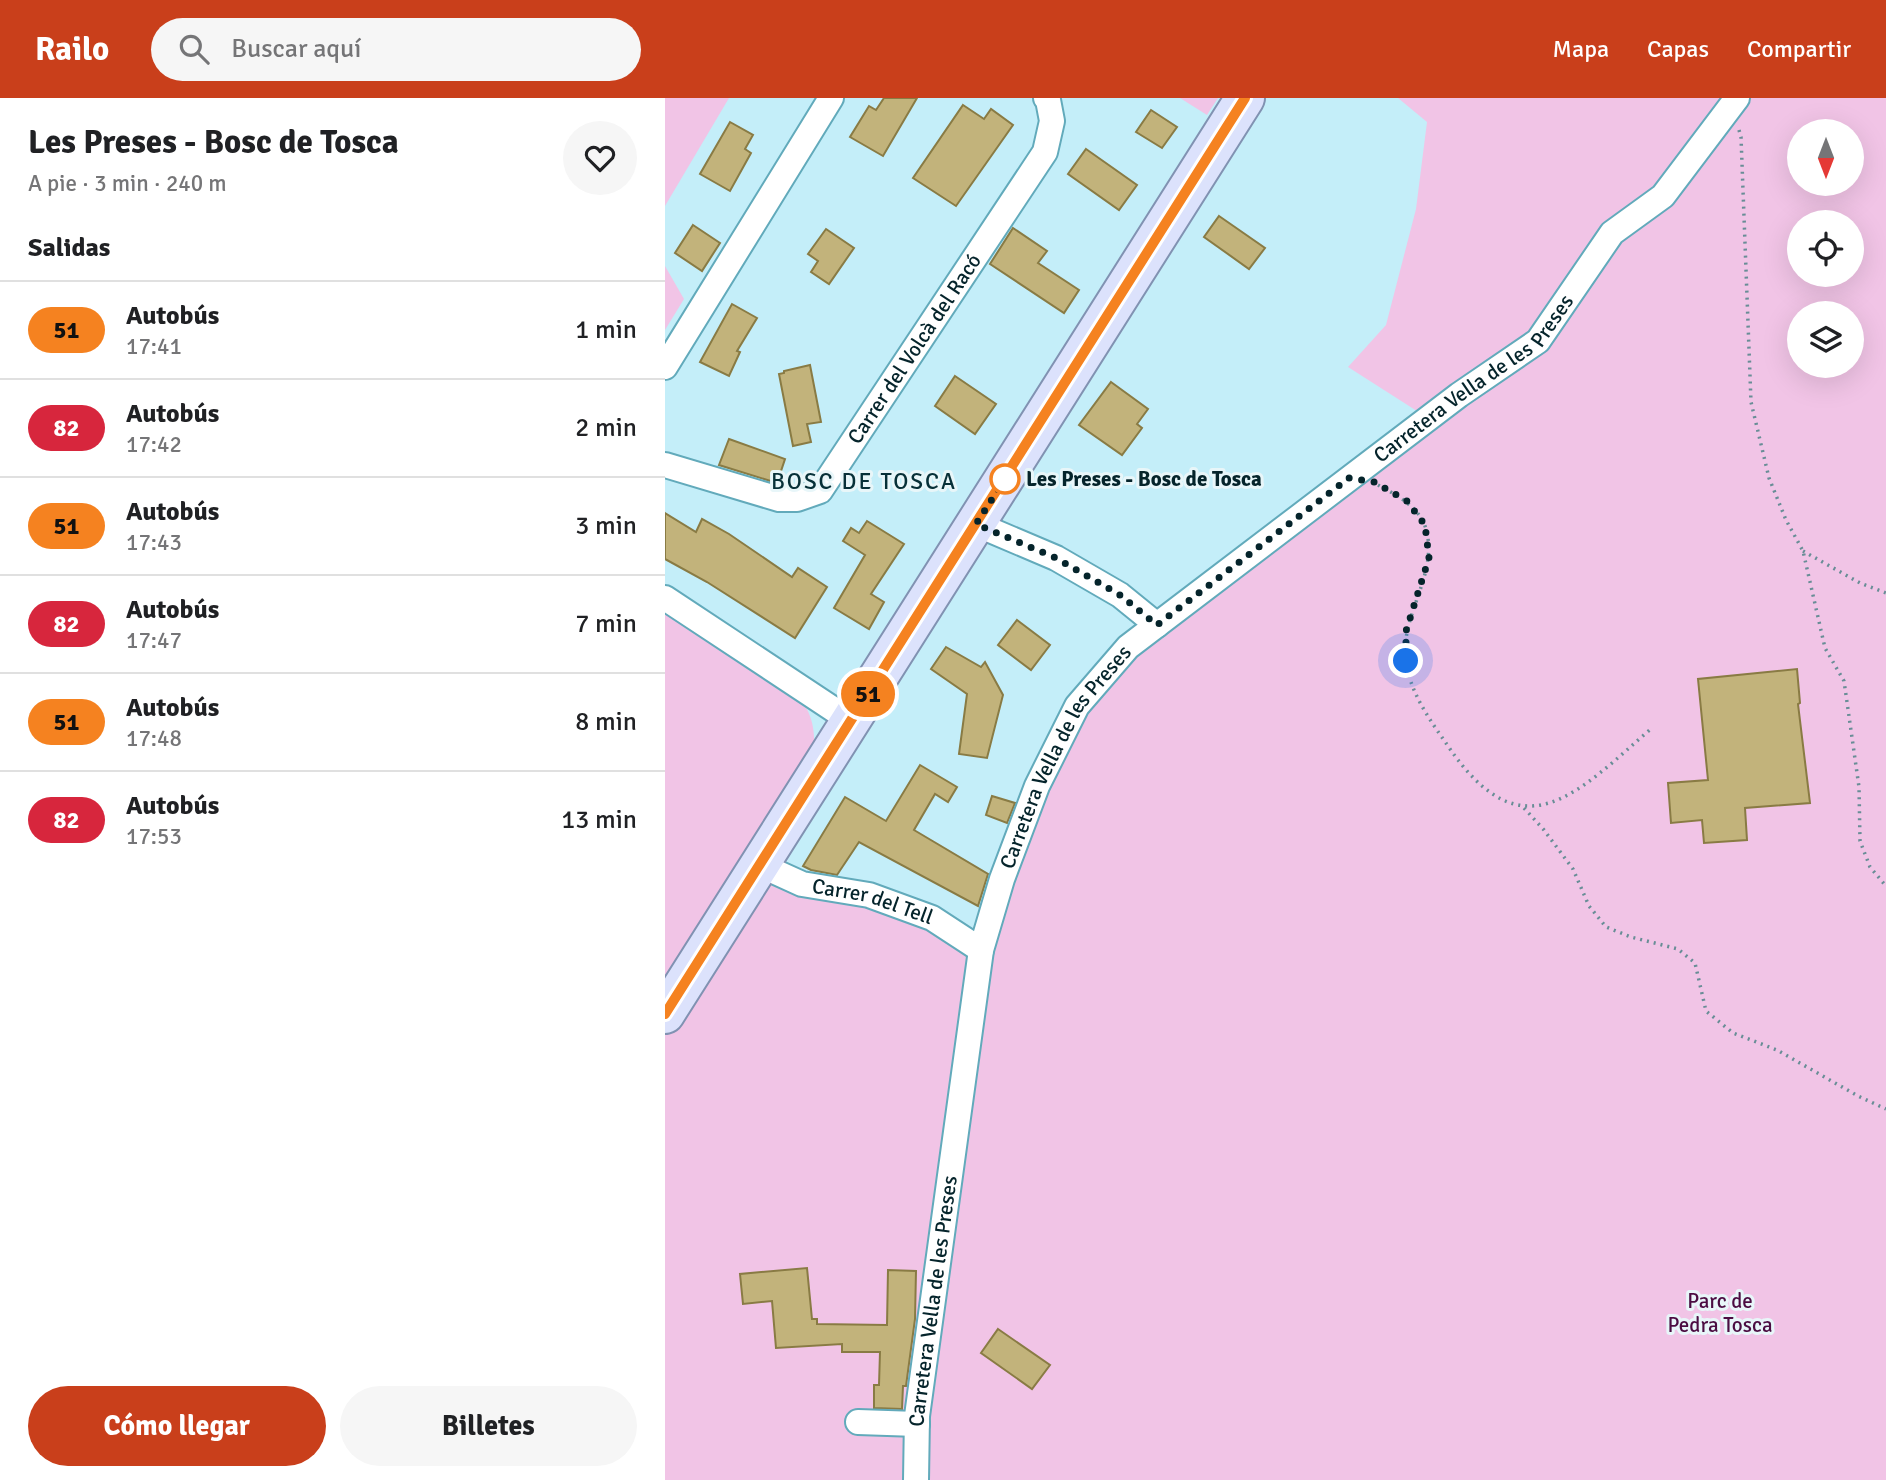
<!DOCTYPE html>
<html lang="es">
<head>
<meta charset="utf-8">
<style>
	:root { --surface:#fff; --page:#f6f6f6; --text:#202124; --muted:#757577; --line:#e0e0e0; --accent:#c93f1b }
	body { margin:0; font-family:Signika,sans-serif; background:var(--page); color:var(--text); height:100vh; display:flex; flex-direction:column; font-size:26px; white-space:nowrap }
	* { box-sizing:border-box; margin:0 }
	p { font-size:23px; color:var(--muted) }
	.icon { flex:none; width:38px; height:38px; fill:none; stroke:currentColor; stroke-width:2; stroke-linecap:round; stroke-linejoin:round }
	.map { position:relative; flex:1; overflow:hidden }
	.details { display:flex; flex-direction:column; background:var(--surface); width:665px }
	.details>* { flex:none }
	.badge { padding:0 14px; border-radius:23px; font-size:24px; line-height:46px }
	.needle { width:46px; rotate:180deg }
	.fabs { position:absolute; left:1122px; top:21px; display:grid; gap:14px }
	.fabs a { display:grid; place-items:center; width:77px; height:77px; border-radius:50%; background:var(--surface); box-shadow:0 7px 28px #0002; font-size:35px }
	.you { position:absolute; width:35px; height:35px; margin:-18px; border:5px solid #fff; border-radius:50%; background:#1a73e8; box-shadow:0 0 0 10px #1a73e833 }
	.map>.badge { position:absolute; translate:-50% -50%; box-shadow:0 0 0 4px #fff }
	h2 { padding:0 28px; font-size:26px; line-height:63px }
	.round { display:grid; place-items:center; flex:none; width:74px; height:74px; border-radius:37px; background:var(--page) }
	.summary { display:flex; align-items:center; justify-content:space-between; height:119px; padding:0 28px }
	h1 { font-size:33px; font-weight:800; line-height:52px }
	.primary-button { display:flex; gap:14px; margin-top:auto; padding:14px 28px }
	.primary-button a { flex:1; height:80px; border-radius:42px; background:var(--accent); color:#fff; font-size:28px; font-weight:800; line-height:80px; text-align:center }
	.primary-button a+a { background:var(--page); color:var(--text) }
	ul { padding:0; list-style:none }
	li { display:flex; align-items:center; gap:21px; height:98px; padding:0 28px; border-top:2px solid var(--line) }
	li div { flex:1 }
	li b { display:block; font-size:26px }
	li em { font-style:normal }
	li .badge { min-width:77px; font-weight:700; text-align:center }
	header { display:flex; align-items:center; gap:42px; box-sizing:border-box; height:98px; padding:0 35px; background:var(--accent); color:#fff }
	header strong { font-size:33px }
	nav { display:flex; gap:38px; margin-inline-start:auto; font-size:24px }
	.search { width:490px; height:63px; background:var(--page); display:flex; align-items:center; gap:18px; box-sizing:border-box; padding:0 24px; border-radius:38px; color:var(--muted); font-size:26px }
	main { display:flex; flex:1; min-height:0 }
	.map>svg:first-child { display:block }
</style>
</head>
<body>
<header>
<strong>Railo</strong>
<div class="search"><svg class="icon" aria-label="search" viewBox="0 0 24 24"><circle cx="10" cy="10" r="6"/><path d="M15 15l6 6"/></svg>Buscar aquí</div>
<nav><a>Mapa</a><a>Capas</a><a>Compartir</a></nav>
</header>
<main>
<section class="details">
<div class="summary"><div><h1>Les Preses - Bosc de Tosca</h1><p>A pie · 3 min · 240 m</p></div><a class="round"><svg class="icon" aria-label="heart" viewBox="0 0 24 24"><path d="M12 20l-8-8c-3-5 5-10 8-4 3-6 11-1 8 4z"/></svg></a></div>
<h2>Salidas</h2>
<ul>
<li><span class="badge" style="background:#f58220;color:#111">51</span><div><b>Autobús</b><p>17:41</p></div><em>1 min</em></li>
<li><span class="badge" style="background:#d7263d;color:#fff">82</span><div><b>Autobús</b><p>17:42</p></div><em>2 min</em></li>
<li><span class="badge" style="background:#f58220;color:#111">51</span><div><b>Autobús</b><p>17:43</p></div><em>3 min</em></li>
<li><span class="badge" style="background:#d7263d;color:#fff">82</span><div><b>Autobús</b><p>17:47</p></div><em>7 min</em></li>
<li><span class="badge" style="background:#f58220;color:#111">51</span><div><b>Autobús</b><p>17:48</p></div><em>8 min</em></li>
<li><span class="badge" style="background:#d7263d;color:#fff">82</span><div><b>Autobús</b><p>17:53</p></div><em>13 min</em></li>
</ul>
<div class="primary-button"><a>Cómo llegar</a><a>Billetes</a></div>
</section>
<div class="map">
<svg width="1221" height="1382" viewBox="0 0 1221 1382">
	<rect width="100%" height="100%" fill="#c4eef9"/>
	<!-- green -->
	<g fill="#f1c4e6" fill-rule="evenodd">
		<polygon points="0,0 64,0 0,108"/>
		<polygon points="515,0 553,0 542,17"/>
		<path d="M733,0H1221V1382H0V511L133,597C147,616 150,629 149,652L73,770L194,788L313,850L400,615L755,315L683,269L721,227L751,111L762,24ZM1134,33H1186V86H1134ZM1134,124H1186V177H1134ZM1134,215H1186V268H1134Z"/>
		<polygon points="0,168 19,201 0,232"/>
	</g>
	<!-- building -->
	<g fill="#c2b37b" stroke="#897b44" stroke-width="2">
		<polygon points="219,0 252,0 218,58 185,39 204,8 211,12"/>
		<polygon points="298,7 319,21 326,11 348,27 291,108 248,80"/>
		<polygon points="486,12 512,29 497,50 471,34"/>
		<polygon points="65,24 88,37 80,51 86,55 65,93 35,76"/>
		<polygon points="421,51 472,87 454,112 403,76"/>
		<polygon points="554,118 600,150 584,171 539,139"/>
		<polygon points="28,127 55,145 37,173 10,155"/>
		<polygon points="348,130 382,153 373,165 414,192 399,215 325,166"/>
		<polygon points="161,131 189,150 164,186 146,174 153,163 143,156"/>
		<polygon points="67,206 92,220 72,253 75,254 64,278 35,264"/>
		<polygon points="145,267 156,324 142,326 146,344 128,348 114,276 119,275 119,273"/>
		<polygon points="290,278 331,306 310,336 270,308"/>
		<polygon points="446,284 483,311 472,326 477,330 457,357 414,327"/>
		<polygon points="64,341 120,361 112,385 54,367"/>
		<polygon points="0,415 31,434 37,421 64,436 127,479 133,470 162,489 130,540 42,484 0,461"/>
		<polygon points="202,423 239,446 206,496 219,504 204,531 169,510 200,457 178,443 186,430 194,435"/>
		<polygon points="352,522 385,547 366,572 333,547"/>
		<polygon points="281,549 316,569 320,564 338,597 322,660 294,656 302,596 266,571"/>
		<polygon points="1132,571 1135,605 1133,606 1145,705 1080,710 1082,742 1039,745 1037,722 1006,725 1003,685 1043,682 1033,581"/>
		<polygon points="255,667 292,689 283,704 270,696 249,732 323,776 313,808 194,744 172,777 146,772 138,768 180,699 221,723"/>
		<polygon points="327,698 350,705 342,725 321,717"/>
		<polygon points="142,1170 147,1221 152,1221 152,1226 222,1227 223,1172 251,1173 250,1221 241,1288 238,1288 237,1311 209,1310 209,1287 214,1287 215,1254 177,1254 177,1246 111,1250 107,1203 78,1206 75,1176"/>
		<polygon points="333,1231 385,1267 367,1291 316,1255"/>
	</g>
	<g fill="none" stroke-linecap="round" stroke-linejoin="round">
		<defs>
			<g id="street">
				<polyline points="0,269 166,0"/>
				<path id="s1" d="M0,367L114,401H132L155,393L380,54L387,23L383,2L381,0"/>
				<polyline points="311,426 391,460 455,497 492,527"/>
				<polyline points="0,500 186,623"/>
				<path id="s2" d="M95,767L137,786L204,797L267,820L316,852"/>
				<polyline points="193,1324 252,1326"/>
				<path id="s3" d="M251,1382L252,1318L316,852L337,781L372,688L412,608L463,549L794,297L873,243L947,135L998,98L1072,0"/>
			</g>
			<polyline id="primary" points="0,916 580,0"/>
		</defs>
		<!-- street casing -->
		<use href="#street" stroke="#62aabb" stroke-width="28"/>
		<!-- primary casing -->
		<use href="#primary" stroke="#8192b2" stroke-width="42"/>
		<!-- path -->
		<g stroke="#688d96" stroke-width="3.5" stroke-dasharray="2 5" stroke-linecap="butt">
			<polyline points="1074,32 1076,39 1086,304 1104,380 1121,422 1138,453 1160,550 1179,583 1194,689 1195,743 1205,769 1221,788"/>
			<path d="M713,387C731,397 752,407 760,428C776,474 734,517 741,563C745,595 765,622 783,648C858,759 913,694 988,629"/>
			<polyline points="1138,453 1195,485 1221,495"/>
			<polyline points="859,710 879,732 908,771 924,808 941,829 966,839 1013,851 1030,865 1041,913 1068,935 1112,952 1193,998 1221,1011"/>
		</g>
		<!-- street -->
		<use href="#street" stroke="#fff" stroke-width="24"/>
		<!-- primary -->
		<use href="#primary" stroke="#dce2fc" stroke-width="38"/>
	</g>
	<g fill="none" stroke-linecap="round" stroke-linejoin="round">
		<defs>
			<polyline id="line" points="0,916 580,0"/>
		</defs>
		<!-- line casing -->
		<use href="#line" stroke="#fff" stroke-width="16"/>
		<!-- line -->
		<use href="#line" stroke="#f58220" stroke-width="10"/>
		<!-- walk -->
		<polyline stroke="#05242b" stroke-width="7" stroke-dasharray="0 12.6" points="340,381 311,426 391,460 455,497 492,527 684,380 709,384 742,403 760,427 764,460 741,533 741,563"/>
	</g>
	<!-- markers -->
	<circle fill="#fff" stroke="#f58220" stroke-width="3.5" cx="340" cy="381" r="14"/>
	<g text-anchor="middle" stroke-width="6" stroke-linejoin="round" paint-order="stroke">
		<!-- street labels -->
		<g font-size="21" fill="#05242b" stroke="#e8f6f9">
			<text dy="7" stroke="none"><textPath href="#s1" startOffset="332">Carrer del Volcà del Racó</textPath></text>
			<text dy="7" stroke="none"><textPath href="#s3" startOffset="1314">Carretera Vella de les Preses</textPath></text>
			<text dy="7" stroke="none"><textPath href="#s3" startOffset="747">Carretera Vella de les Preses</textPath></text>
			<text dy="7" stroke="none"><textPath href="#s2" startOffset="119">Carrer del Tell</textPath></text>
			<text dy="7" stroke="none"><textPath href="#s3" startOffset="180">Carretera Vella de les Preses</textPath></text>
		</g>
		<!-- stop labels -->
		<g font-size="21" font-weight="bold" fill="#05242b" stroke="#e8f6f9" text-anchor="start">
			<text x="361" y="388">Les Preses - Bosc de Tosca</text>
		</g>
		<!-- park labels -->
		<g font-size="21" fill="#4b0c42" stroke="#e8f6f9">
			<text x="1055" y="1210">Parc de<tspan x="1055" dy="24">Pedra Tosca</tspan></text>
		</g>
		<!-- neighbourhood labels -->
		<g font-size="23" letter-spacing="2" fill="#073038" stroke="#e8f6f9">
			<text x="199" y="391">BOSC DE TOSCA</text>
		</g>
	</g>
</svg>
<div class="fabs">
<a><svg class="needle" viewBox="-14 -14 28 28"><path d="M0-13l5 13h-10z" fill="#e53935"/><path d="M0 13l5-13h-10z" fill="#757577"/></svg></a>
<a><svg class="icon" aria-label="locate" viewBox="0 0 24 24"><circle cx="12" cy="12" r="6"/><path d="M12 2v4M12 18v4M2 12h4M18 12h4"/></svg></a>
<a><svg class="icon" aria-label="layers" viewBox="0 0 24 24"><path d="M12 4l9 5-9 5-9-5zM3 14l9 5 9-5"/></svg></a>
</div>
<div class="you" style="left:741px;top:563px"></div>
<b class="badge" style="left:203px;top:596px;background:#f58220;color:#111">51</b>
</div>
</main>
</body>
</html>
